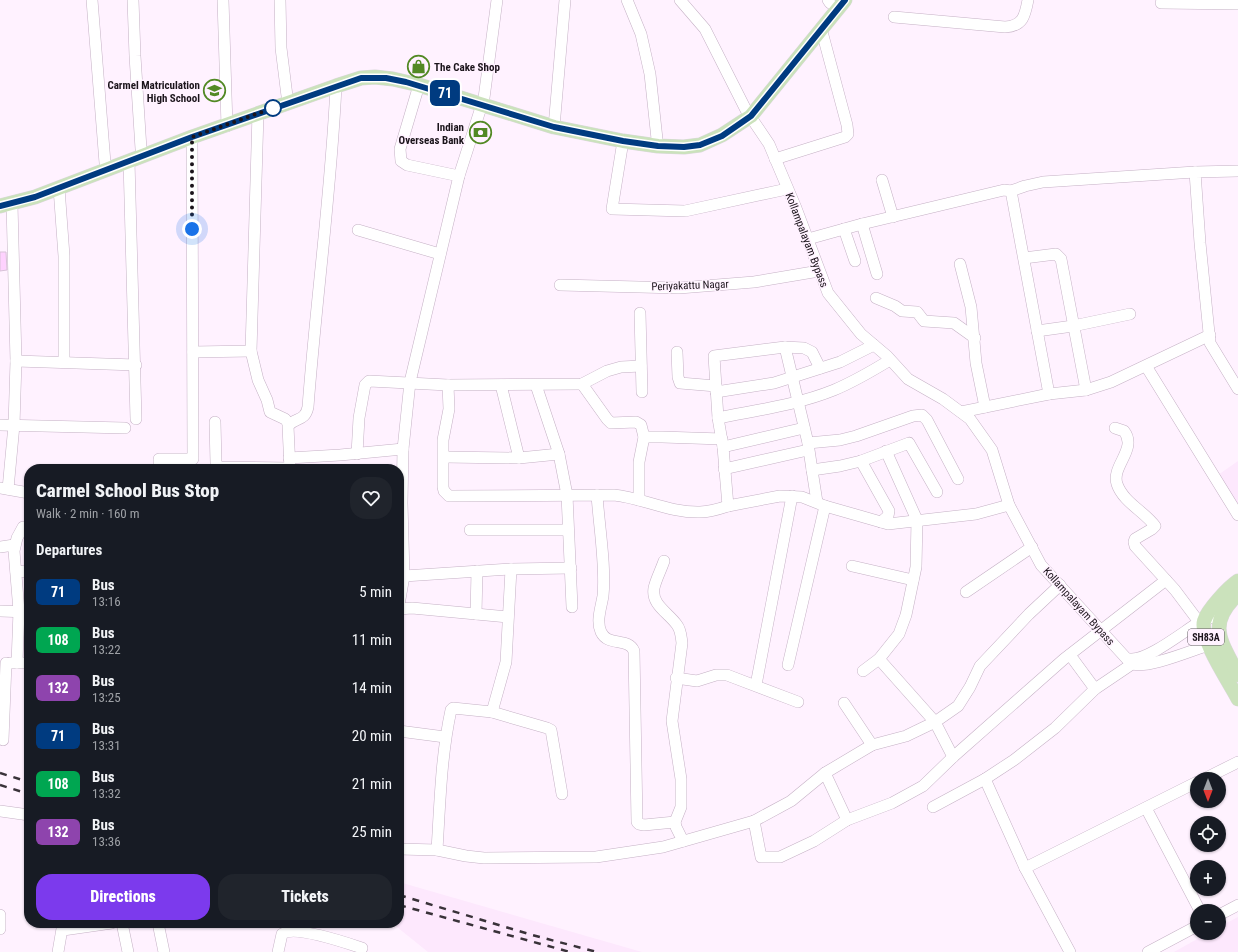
<!DOCTYPE html>
<html lang="en">
<head>
<meta charset="utf-8">
<style>
	:root { --surface:#171b24; --page:#20242c; --text:#f1f3f6; --muted:#9ea1a6; --accent:#7c3aed }
	body { margin:0; font-family:"Roboto Condensed",sans-serif; background:var(--page); color:var(--text); height:100vh; display:flex; flex-direction:column; font-size:15px; white-space:nowrap }
	* { box-sizing:border-box; margin:0 }
	p { font-size:13px; color:var(--muted) }
	.icon { flex:none; width:22px; height:22px; fill:none; stroke:currentColor; stroke-width:2; stroke-linecap:round; stroke-linejoin:round }
	.map { position:relative; flex:1; overflow:hidden }
	.panel { position:absolute; left:24px; top:464px; width:380px; height:464px; display:flex; flex-direction:column; background:var(--surface); border-radius:16px; box-shadow:0 1px 3px #0004 }
	.panel>* { flex:none }
	.badge { padding:0 8px; border-radius:6px; font-size:14px; line-height:26px }
	.needle { width:26px; rotate:180deg }
	.fabs { position:absolute; left:1190px; top:772px; display:grid; gap:8px }
	.fabs a { display:grid; place-items:center; width:36px; height:36px; border-radius:50%; background:var(--surface); box-shadow:0 1px 3px #0004; font-size:20px }
	.you { position:absolute; width:20px; height:20px; margin:-10px; border:3px solid #fff; border-radius:50%; background:#1a73e8; box-shadow:0 0 0 6px #1a73e833 }
	.map>.badge { position:absolute; translate:-50% -50%; box-shadow:0 0 0 2px #fff }
	h2 { padding:0 12px; font-size:15px; line-height:36px }
	.round { display:grid; place-items:center; flex:none; width:42px; height:42px; border-radius:16px; background:var(--page) }
	.headline { display:flex; align-items:center; justify-content:space-between; height:68px; padding:0 12px }
	h1 { font-size:19px; font-weight:800; line-height:30px }
	.cta { display:flex; gap:8px; margin-top:auto; padding:8px 12px }
	.cta a { flex:1; height:46px; border-radius:16px; background:var(--accent); color:#fff; font-size:16px; font-weight:800; line-height:46px; text-align:center }
	.cta a+a { background:var(--page); color:var(--text) }
	ul { padding:0; list-style:none }
	li { display:flex; align-items:center; gap:12px; height:48px; padding:0 12px }
	li div { flex:1 }
	li b { display:block; font-size:15px }
	li em { font-style:normal }
	li .badge { min-width:44px; font-weight:700; text-align:center }
	.map>svg:first-child { display:block }
</style>
</head>
<body>
<div class="map">
<svg width="1238" height="952" viewBox="0 0 1238 952">
	<rect width="100%" height="100%" fill="#fff2ff"/>
	<!-- built -->
	<g fill="#fde8fd">
		<polygon points="1238,461 1238,506 1218,475"/>
		<polygon points="399,882 642,952 428,952 392,923 399,923"/>
		<polygon points="1238,917 1238,952 1174,952 1208,933 1219,933 1219,927"/>
	</g>
	<!-- building -->
	<polygon fill="#fed2fe" stroke="#d7c3d7" points="0,252 6,252 7,270 0,271"/>
	<g fill="none" stroke-linecap="round" stroke-linejoin="round">
		<defs>
			<g id="minor">
				<polyline points="92,0 105,163"/>
				<polyline points="133,0 135,56 141,149"/>
				<polyline points="223,0 227,126"/>
				<polyline points="280,0 281,48 287,96"/>
				<polyline points="627,0 641,34 650,74 657,139"/>
				<path d="M680,0L705,29L746,110L769,144L796,208L828,293L861,334L887,356L908,379L943,399L970,419L992,450L1009,505L1041,565L1126,658C1128,660 1131,663 1133,664C1148,669 1192,650 1209,645L1215,641"/>
				<polyline points="828,0 830,3"/>
				<polyline points="1161,3 1238,4"/>
				<path d="M894,17L1005,27C1023,26 1025,16 1028,0"/>
				<polyline points="419,85 400,149 401,161 407,165 459,176"/>
				<polyline points="554,127 565,0"/>
				<polyline points="623,141 612,209 685,211 787,189"/>
				<polyline points="775,159 845,137 848,134 847,125 821,28"/>
				<polyline points="129,161 136,419"/>
				<polyline points="1238,171 1195,172 1200,243 1210,343 1238,389"/>
				<polyline points="882,180 893,217"/>
				<polyline points="59,188 64,256 64,362"/>
				<polyline points="1011,191 1025,186 1043,182 1195,172"/>
				<polyline points="862,224 877,274"/>
				<polyline points="844,229 855,261"/>
				<polyline points="358,230 440,254"/>
				<polyline points="808,239 862,224 1004,190 1011,191 1049,394"/>
				<polyline points="1024,258 1056,254 1061,259 1086,390"/>
				<polyline points="960,264 971,307 976,363 985,407"/>
				<polyline points="560,285 679,288 754,282 819,271"/>
				<polyline points="876,298 895,306 902,311 917,312 924,321 954,323 975,338"/>
				<polyline points="640,313 642,392"/>
				<polyline points="1037,331 1073,326 1130,314"/>
				<polyline points="785,347 808,443 812,470 840,466 861,461 909,443 937,492"/>
				<polyline points="251,351 258,380 267,400 270,412 285,419 289,424"/>
				<polyline points="193,352 251,351 258,113"/>
				<polyline points="677,352 678,377 680,383 716,386"/>
				<polyline points="16,361 136,365"/>
				<polyline points="1146,366 1238,515"/>
				<polyline points="820,368 812,352 804,348 785,347 714,356 718,418 723,447 728,506 780,496 802,497 825,506 888,524 976,514 1009,505"/>
				<polyline points="582,384 607,419 611,423 636,422 641,425 644,437 639,462 639,500"/>
				<path d="M448,385L449,409L443,440V487L444,491L449,496L614,495C643,498 670,513 700,512C709,512 719,509 728,506"/>
				<polyline points="501,385 519,458"/>
				<polyline points="536,385 559,454 567,495 572,607"/>
				<polyline points="716,392 774,383 840,362 874,345"/>
				<polyline points="961,412 1049,394 1086,390 1111,382 1210,335"/>
				<path d="M718,418C757,410 797,405 834,390C853,382 872,371 890,360"/>
				<polyline points="215,422 216,463 219,467 290,468"/>
				<polyline points="0,425 125,428"/>
				<path d="M1115,428L1124,431C1138,449 1111,466 1117,484C1123,502 1145,512 1155,526L1152,529L1135,539L1134,542L1135,546L1175,590L1199,622"/>
				<polyline points="644,437 662,437 722,439"/>
				<polyline points="808,443 840,440 856,436 913,416 922,415 927,420 958,479"/>
				<polyline points="723,447 804,428"/>
				<polyline points="357,454 359,418 365,385 369,381 448,385 582,384 607,371 621,367 641,366"/>
				<polyline points="444,457 519,458 559,454"/>
				<polyline points="289,458 340,455 403,449"/>
				<polyline points="861,461 889,511 888,516 881,522"/>
				<polyline points="159,469 159,459 193,459 192,137"/>
				<path d="M290,469L288,426C295,417 305,422 308,407C316,300 331,194 336,86"/>
				<polyline points="724,469 808,450"/>
				<polyline points="812,470 817,502"/>
				<polyline points="0,488 29,493"/>
				<polyline points="8,489 14,425 16,361 12,204"/>
				<path d="M597,495C599,526 606,566 603,596C601,608 596,621 601,632C608,647 628,637 634,651L637,822L639,824L644,825L675,822"/>
				<polyline points="470,530 568,530"/>
				<polyline points="0,547 14,545"/>
				<path d="M664,561C661,570 656,579 654,588C651,605 669,613 677,625C681,630 681,636 682,643L672,721L681,779V807L675,822L676,827L683,841"/>
				<polyline points="852,566 913,580"/>
				<polyline points="16,571 29,572"/>
				<polyline points="404,576 511,569 571,568"/>
				<polyline points="1060,585 1029,614 980,666 970,687 958,706 935,722 906,736 872,745 825,773 791,801 754,821 761,857 780,857 814,841 847,820 892,803 923,786 953,757 1064,659 1166,580"/>
				<polyline points="966,592 1032,547"/>
				<polyline points="399,605 404,576 402,503 403,449 410,382 459,176 484,98 497,0"/>
				<polyline points="399,609 412,608 508,617"/>
				<polyline points="0,611 29,612"/>
				<polyline points="476,614 477,571"/>
				<polyline points="1070,655 1095,689"/>
				<polyline points="879,659 935,722 953,757"/>
				<path d="M1130,659C1147,661 1183,632 1198,623C1205,619 1214,617 1222,614"/>
				<polyline points="10,663 29,663"/>
				<polyline points="17,663 19,611 14,551 17,538 23,527"/>
				<polyline points="788,665 825,506"/>
				<polyline points="863,671 879,659 899,634 906,615 916,567 917,520 886,451"/>
				<polyline points="676,678 697,681 716,675 727,675 798,702"/>
				<polyline points="756,685 792,496"/>
				<polyline points="844,703 872,745"/>
				<polyline points="492,712 506,662 511,569"/>
				<polyline points="399,731 445,737"/>
				<polyline points="3,740 6,663"/>
				<polyline points="825,773 847,820"/>
				<polyline points="985,779 1025,868"/>
				<polyline points="1204,779 1238,762"/>
				<polyline points="933,807 985,779 1014,760 1055,728 1095,689 1138,660"/>
				<polyline points="1146,808 1200,911"/>
				<polyline points="0,811 29,815"/>
				<polyline points="399,849 437,850 466,856 484,858 596,857 663,847 754,821"/>
				<path d="M437,850C440,803 441,756 451,710L453,708L492,712L547,728L551,730L562,794"/>
				<polyline points="0,915 0,929"/>
				<polyline points="1219,915 1238,905"/>
				<polyline points="122,923 128,952"/>
				<polyline points="158,923 164,952"/>
				<polyline points="63,930 112,923"/>
				<polyline points="58,952 63,923"/>
				<path d="M278,952L282,934C294,925 347,943 362,948"/>
				<polyline points="1070,952 1025,868 1197,782"/>
				<polyline points="1148,952 1197,926"/>
			</g>
			<g id="major">
				<polyline points="0,206 35,197 192,137 336,86 361,78 375,77 393,79 419,85 554,127 623,141 658,146 684,147 700,145 722,135 751,116 845,0"/>
				<path d="M1238,581C1228,588 1208,609 1204,621C1199,638 1230,683 1238,699"/>
				<path d="M1238,594C1205,625 1222,642 1238,675"/>
			</g>
		</defs>
		<!-- minor casing -->
		<use href="#minor" stroke="#c5b1c5" stroke-width="12"/>
		<!-- major casing -->
		<use href="#major" stroke="#dbd9db" stroke-width="15"/>
		<!-- minor -->
		<use href="#minor" stroke="#fff" stroke-width="11"/>
		<!-- major -->
		<use href="#major" stroke="#cbe2bc" stroke-width="14"/>
		<!-- rail -->
		<g stroke="#393239" stroke-width="2.5" stroke-dasharray="7 7" stroke-linecap="butt">
			<polyline points="0,773 29,782"/>
			<polyline points="0,785 29,794"/>
			<polyline points="399,895 532,935 597,952"/>
			<polyline points="399,905 570,952"/>
		</g>
	</g>
	<g fill="none" stroke-linecap="round" stroke-linejoin="round">
		<defs>
			<polyline id="line" points="0,206 35,197 192,137 361,78 386,78 406,82 554,127 623,141 658,146 684,147 700,145 722,136 751,116 845,0"/>
		</defs>
		<!-- line casing -->
		<use href="#line" stroke="#fff" stroke-width="9"/>
		<!-- line -->
		<use href="#line" stroke="#003b80" stroke-width="6"/>
		<!-- walk -->
		<polyline stroke="#1b141b" stroke-width="4" stroke-dasharray="0 7.2" points="192,229 192,137 273,108"/>
	</g>
	<!-- icons -->
	<defs>
		<symbol id="shop-ring" viewBox="-11 -11 22 22"><circle r="9.5" fill="#fff2ff" stroke="#528924" stroke-width="1.5"/><path d="M-5-2.5h2.3a2.7 3.5 0 0 1 5.4 0H5L5.5 6h-11ZM-1.5-2.5h3a1.5 2.3 0 0 0-3 0Z" fill="#528924"/></symbol>
		<symbol id="school-ring" viewBox="-11 -11 22 22"><circle r="9.5" fill="#fff2ff" stroke="#528924" stroke-width="1.5"/><path d="M0-5L7-2L0 1L-7-2ZM-4 1L0 2.5L4 1V4Q0 6-4 4Z" fill="#528924"/></symbol>
		<symbol id="bank-ring" viewBox="-11 -11 22 22"><circle r="9.5" fill="#fff2ff" stroke="#528924" stroke-width="1.5"/><path d="M-6-4H6V4H-6ZM0-2.3a2.3 2.3 0 1 0 0 4.6a2.3 2.3 0 1 0 0-4.6Z" fill="#528924"/></symbol>
	</defs>
	<g fill-rule="evenodd">
		<use href="#shop-ring" x="406" y="54" width="25" height="25"/>
		<use href="#school-ring" x="202" y="78" width="25" height="25"/>
		<use href="#bank-ring" x="468" y="120" width="25" height="25"/>
	</g>
	<!-- markers -->
	<circle fill="#fff" stroke="#003b80" stroke-width="2" cx="273" cy="108" r="8"/>
	<g text-anchor="middle" stroke-width="3" stroke-linejoin="round" paint-order="stroke">
		<!-- shield labels -->
		<rect fill="#fff2ff" stroke="#5f575f" stroke-width="1" x="1188" y="629" width="36" height="16" rx="3"/>
		<g font-size="10" font-weight="bold" fill="#1b141b">
			<text x="1206" y="641">SH83A</text>
		</g>
		<!-- poi labels -->
		<g font-size="11" font-weight="bold" fill="#1b141b" stroke="#fff2ff" text-anchor="end">
			<text x="434" y="71" text-anchor="start">The Cake Shop</text>
			<text x="200" y="89">Carmel Matriculation<tspan x="200" dy="13">High School</tspan></text>
			<text x="464" y="131">Indian<tspan x="464" dy="13">Overseas Bank</tspan></text>
		</g>
		<!-- street labels -->
		<g font-size="11" fill="#1b141b" stroke="#fff2ff">
			<text transform="translate(807 240) rotate(69)" y="4">Kollampalayam Bypass</text>
			<text transform="translate(690 285) rotate(-2)" y="4">Periyakattu Nagar</text>
			<text transform="translate(1079 606) rotate(48)" y="4">Kollampalayam Bypass</text>
		</g>
	</g>
</svg>
<div class="fabs">
<a><svg class="needle" viewBox="-14 -14 28 28"><path d="M0-13l5 13h-10z" fill="#e53935"/><path d="M0 13l5-13h-10z" fill="#9ea1a6"/></svg></a>
<a><svg class="icon" aria-label="locate" viewBox="0 0 24 24"><circle cx="12" cy="12" r="6"/><path d="M12 2v4M12 18v4M2 12h4M18 12h4"/></svg></a>
<a>+</a>
<a>−</a>
</div>
<div class="you" style="left:192px;top:229px"></div>
<b class="badge" style="left:445px;top:93px;background:#003b80;color:#fff">71</b>
<section class="panel">
<div class="headline"><div><h1>Carmel School Bus Stop</h1><p>Walk · 2 min · 160 m</p></div><a class="round"><svg class="icon" aria-label="heart" viewBox="0 0 24 24"><path d="M12 20l-8-8c-3-5 5-10 8-4 3-6 11-1 8 4z"/></svg></a></div>
<h2>Departures</h2>
<ul>
<li><span class="badge" style="background:#003b80;color:#fff">71</span><div><b>Bus</b><p>13:16</p></div><em>5 min</em></li>
<li><span class="badge" style="background:#00a651;color:#fff">108</span><div><b>Bus</b><p>13:22</p></div><em>11 min</em></li>
<li><span class="badge" style="background:#8e44ad;color:#fff">132</span><div><b>Bus</b><p>13:25</p></div><em>14 min</em></li>
<li><span class="badge" style="background:#003b80;color:#fff">71</span><div><b>Bus</b><p>13:31</p></div><em>20 min</em></li>
<li><span class="badge" style="background:#00a651;color:#fff">108</span><div><b>Bus</b><p>13:32</p></div><em>21 min</em></li>
<li><span class="badge" style="background:#8e44ad;color:#fff">132</span><div><b>Bus</b><p>13:36</p></div><em>25 min</em></li>
</ul>
<div class="cta"><a>Directions</a><a>Tickets</a></div>
</section>
</div>
</body>
</html>
